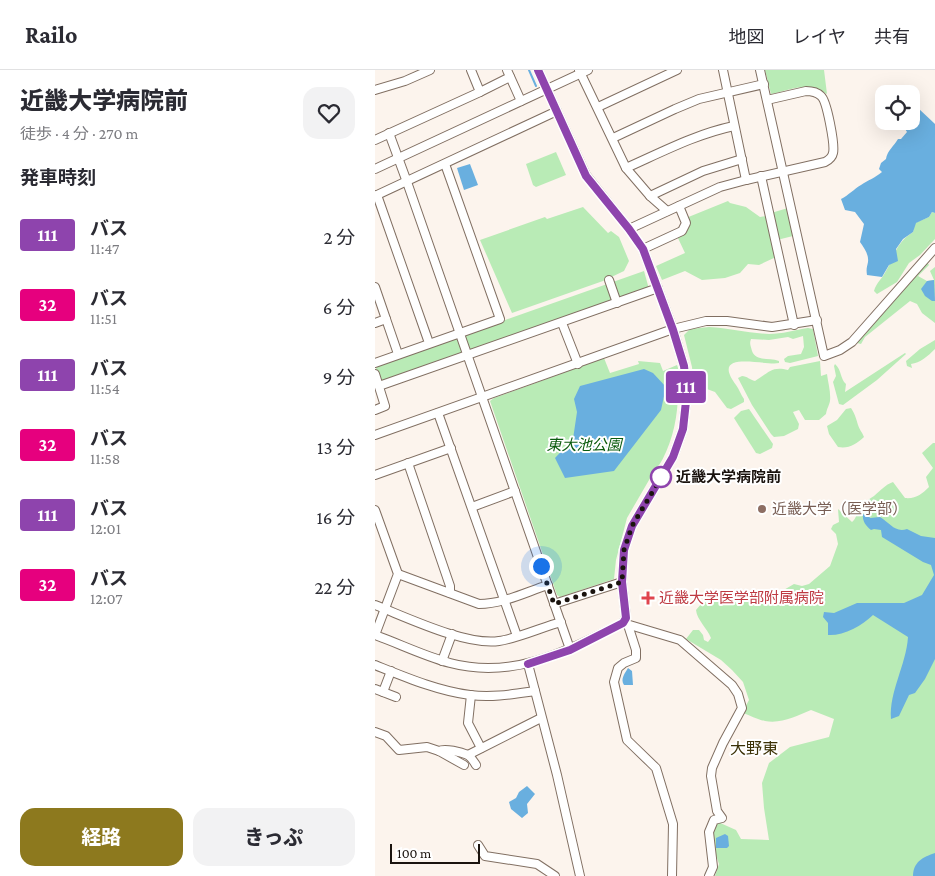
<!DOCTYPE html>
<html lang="ja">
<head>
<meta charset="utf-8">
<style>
	:root { --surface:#fff; --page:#f2f2f3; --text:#2b2b33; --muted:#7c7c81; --line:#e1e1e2; --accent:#8d791e }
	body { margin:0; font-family:"Crimson Pro","Noto Sans JP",serif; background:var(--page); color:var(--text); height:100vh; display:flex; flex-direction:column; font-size:19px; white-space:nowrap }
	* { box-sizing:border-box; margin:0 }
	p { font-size:16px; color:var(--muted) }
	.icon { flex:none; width:28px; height:28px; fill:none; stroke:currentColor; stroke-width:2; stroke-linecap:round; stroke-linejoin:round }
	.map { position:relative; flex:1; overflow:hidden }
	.side { display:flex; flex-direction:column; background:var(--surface); width:375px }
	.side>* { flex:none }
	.badge { padding:0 10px; border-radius:4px; font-size:18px; line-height:32px }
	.tools { position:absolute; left:500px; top:15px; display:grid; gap:10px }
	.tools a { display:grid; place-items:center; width:45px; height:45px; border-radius:10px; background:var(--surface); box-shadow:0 5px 20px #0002; font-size:25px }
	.scale { position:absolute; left:15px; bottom:12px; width:90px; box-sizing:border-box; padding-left:5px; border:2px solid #1a130e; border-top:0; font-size:14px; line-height:18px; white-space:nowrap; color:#1a130e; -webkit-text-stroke:4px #fff; paint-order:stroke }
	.you { position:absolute; width:25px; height:25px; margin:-12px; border:4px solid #fff; border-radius:50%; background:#1a73e8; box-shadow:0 0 0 8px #1a73e833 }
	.map>.badge { position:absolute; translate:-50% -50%; box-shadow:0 0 0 2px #fff }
	h2 { padding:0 20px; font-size:19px; line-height:45px }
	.round { display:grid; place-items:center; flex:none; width:52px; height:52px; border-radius:15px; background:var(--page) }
	.headline { display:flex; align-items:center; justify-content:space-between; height:85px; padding:0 20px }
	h1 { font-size:24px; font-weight:800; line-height:38px }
	.cta { display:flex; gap:10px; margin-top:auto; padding:10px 20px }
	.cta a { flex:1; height:58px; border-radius:15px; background:var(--accent); color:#fff; font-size:20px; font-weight:800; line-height:58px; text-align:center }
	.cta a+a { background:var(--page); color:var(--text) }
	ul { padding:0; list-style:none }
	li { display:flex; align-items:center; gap:15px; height:70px; padding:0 20px }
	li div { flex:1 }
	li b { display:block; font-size:19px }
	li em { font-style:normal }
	li .badge { min-width:55px; font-weight:700; text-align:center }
	header { display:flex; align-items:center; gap:30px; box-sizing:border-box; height:70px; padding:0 25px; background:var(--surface); border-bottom:1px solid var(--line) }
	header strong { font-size:24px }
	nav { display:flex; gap:28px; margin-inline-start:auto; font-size:18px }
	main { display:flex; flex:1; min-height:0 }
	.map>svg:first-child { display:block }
</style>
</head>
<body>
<header>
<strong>Railo</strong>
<nav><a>地図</a><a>レイヤ</a><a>共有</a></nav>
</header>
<main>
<section class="side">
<div class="headline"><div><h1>近畿大学病院前</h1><p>徒歩 · 4 分 · 270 m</p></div><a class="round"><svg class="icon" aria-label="heart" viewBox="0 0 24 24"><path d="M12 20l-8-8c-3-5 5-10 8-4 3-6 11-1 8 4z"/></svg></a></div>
<h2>発車時刻</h2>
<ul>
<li><span class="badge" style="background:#8e44ad;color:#fff">111</span><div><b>バス</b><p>11:47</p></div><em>2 分</em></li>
<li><span class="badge" style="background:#e6007e;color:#fff">32</span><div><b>バス</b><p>11:51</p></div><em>6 分</em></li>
<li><span class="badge" style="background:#8e44ad;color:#fff">111</span><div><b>バス</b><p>11:54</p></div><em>9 分</em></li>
<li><span class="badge" style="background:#e6007e;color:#fff">32</span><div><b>バス</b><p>11:58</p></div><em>13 分</em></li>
<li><span class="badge" style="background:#8e44ad;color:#fff">111</span><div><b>バス</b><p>12:01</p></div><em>16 分</em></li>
<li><span class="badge" style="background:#e6007e;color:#fff">32</span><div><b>バス</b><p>12:07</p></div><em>22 分</em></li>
</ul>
<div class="cta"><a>経路</a><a>きっぷ</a></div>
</section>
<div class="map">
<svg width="560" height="806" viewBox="0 0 560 806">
	<rect width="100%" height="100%" fill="#fcf4ed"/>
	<!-- green -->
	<g fill="#b9ebb6">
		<path d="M390,0H449L452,24C430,11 419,19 396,24Z"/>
		<polygon points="181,82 191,105 161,117 158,115 151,94"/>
		<polygon points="353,131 355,133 371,137 385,147 391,146 401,187 384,195 373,194 365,203 350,208 327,210 310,201 287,210 281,196 310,183 302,166 311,161 314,154 311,148"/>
		<polygon points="208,137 233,163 236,161 244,167 254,191 249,201 228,211 137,243 105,170 170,147 172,149"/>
		<polygon points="413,138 418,166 402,170 396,143"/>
		<path d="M557,142L560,143V169L545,185L534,193L522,212L502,224L499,221C501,213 507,209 511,201C521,184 520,174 538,162L540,153L554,147Z"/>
		<polygon points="552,192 554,195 543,206 552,211 559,210 555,201 560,197 560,253 547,243 542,234 535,231 490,267 486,274 482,273 482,269"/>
		<polygon points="269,201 274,219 9,312 4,310 1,299 2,295"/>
		<path d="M334,257C354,258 373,263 394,264C407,264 420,260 433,258L438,259L443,286L415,293L410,292L409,289L413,286L426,284L429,277L428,266L418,269L413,267L394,270L376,269C374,274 376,276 377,281C381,292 394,287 404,291V293C389,296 334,279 361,315C364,319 366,325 369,329V332L356,339L352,338L340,322L321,315L318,309L317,297L309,265L315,259Z"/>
		<path d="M560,270V279C553,286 545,293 536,294L537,298L532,296L531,291L545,279Z"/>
		<path d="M530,283L531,284L502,310L468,335L464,334L458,312L461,306L459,296L460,294C467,300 465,309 471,314L470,322Z"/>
		<path d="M229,288L235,303L264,294L263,291L285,293L288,301L302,295L303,298C304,328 303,355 291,382C288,388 286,394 281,398L252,448L241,490L239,509L185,527L182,525L115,331L119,328Z"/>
		<path d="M445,291L446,306L452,304C453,313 456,322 455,331C454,336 452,338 451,344L444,350H430L424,340L418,342L424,354L423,359L409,366L399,367L396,364L377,335L363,308L367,306C372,306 375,310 380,311C394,303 396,296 413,300L415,297Z"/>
		<path d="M476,338C480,344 481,348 483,355C484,359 487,362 489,367C481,374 474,379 463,377L454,364L452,356L462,350L471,339Z"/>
		<polygon points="374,339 398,374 397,378 385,384 381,383 359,348 366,341"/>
		<path d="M558,373H560V806H340L344,794L339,779L337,762L343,752L361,760L366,769L394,770L389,738L387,713L394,693L415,677L454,667L459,649L436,640C421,646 407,654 390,651C383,650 375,645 367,643L374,630L368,612L357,600L346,590L311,569L318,560H324L328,565L329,570L333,572L336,568C332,558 322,550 321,540L327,533L338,526L353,533L361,529C368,534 374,532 380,528L388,532L419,514L427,516L434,514L455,496L463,474L461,464L456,459L458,455L464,452L463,439L477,452C482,448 482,441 486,435C490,431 495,429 499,426C506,420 510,415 518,412L530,428C541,429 547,424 554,417L551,407L558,398L547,383Z"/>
	</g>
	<!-- water -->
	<g fill="#69afdf">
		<path d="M536,37L543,38L560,54V143L557,142L554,147L541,153L538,162L528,169L521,179L523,191L514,195L507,207L492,205C491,199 492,197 493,192C494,184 489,178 485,172L489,154L480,142L470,140L466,129C474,125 479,119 486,115C493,110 500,108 507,102L504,99L506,93L511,89C512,81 519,76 523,69H526L532,62L525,51H536Z"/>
		<polygon points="95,94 103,115 89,120 82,98"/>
		<polygon points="559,210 560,231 557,231 550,226 546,219 552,211"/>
		<polygon points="269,299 278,303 291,317 286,340 239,401 190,408 180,388 198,369 202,342 199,329 205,316"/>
		<path d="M488,444L493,445L495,448L505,447C515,453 520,463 532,459L546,466L560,468V589L550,609L540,623L534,625L524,646L516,649C514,621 531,596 533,567L498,545C487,556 468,566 453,565V553L448,547L449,542L459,543L482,533H529L547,525L559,505L556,495L548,492L507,467L506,460L499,459L496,460C491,456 487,451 488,444Z"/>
		<path d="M253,598L257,601L258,615H249C245,609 250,603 253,598Z"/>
		<polygon points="152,716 160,724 152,734 153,743 147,748 136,739 134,732 141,728 144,722"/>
		<polygon points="350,764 353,766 354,776 352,778 341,778 341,768"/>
		<path d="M560,783V806H538C538,792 548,787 560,783Z"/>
	</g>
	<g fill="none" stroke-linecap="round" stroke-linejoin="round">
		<!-- stream -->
		<polyline stroke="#69afdf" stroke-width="2" points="154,0 161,16"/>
		<defs>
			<g id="minor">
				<polyline points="132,0 146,31"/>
				<polyline points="204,0 251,98 275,126 292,141"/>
				<polyline points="348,0 371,110"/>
				<polyline points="385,0 449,286 465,280 477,272 560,178"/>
				<polyline points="0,20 30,11 55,0"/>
				<polyline points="105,22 135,7"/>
				<polyline points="223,37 302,0"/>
				<polyline points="14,63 32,112 195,579"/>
				<polyline points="238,68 300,39 324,29 389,14"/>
				<polyline points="0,70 105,22 96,0"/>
				<path d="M251,98C287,82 321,64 359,56"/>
				<polyline points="0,99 213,0"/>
				<polyline points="386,106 419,255"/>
				<polyline points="2,125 54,273"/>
				<polyline points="0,126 182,41"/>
				<polyline points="275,126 328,101 367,89"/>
				<path d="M254,159L345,117L371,110L450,92C454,90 457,88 458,83C460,75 452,31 446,26C442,22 437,21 431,21L392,30"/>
				<polyline points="268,179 307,161 311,153 304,136"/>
				<polyline points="234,210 242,233"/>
				<polyline points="0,217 11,249 0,253"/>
				<polyline points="11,249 23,284"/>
				<polyline points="187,253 203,294"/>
				<polyline points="0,293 125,249 70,94"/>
				<polyline points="0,304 10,336 0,340"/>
				<polyline points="4,316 283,218"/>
				<polyline points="63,343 142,566"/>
				<polyline points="0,365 298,259 331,251 352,251 397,257 442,250"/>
				<polyline points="33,393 75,516 75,523"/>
				<polyline points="0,405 76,378"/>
				<polyline points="97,437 140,421"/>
				<path d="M0,440L23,504L0,565C25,574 49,586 75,593C139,610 192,581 248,553L251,547L247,512L249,480L257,456L298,387L308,359L312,322L309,296L298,259L268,179L254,159L211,105L163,0"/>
				<path d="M23,504L104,534C128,534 151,522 173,515"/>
				<polyline points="179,534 247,512"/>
				<path d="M0,535C31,547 91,576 124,571C141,569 168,557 186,552"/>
				<polyline points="248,553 305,570 357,615 363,624 367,638 348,673 337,698 336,706 342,741 347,748 339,750 334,762 338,797 334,806"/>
				<polyline points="253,555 261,580 261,588 249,593 243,598 239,612 252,670 281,698 298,754 297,806"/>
				<polyline points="67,591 77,564"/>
				<polyline points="153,594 182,705 205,806"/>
				<path d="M0,595C30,607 63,621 95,625C117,628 139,624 160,621"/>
				<polyline points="0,619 21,627"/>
				<polyline points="8,622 16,601"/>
				<polyline points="96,625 93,653 106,678"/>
				<polyline points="0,662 11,666 24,680 52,677 64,681 89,695"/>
				<path d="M64,681C70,678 86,682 93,685C97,688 99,692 101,695"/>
				<polyline points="93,685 166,648"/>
				<polyline points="103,775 110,786 162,794 180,806"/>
			</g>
		</defs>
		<!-- minor casing -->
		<use href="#minor" stroke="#816f62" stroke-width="10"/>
		<!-- minor -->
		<use href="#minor" stroke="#fff" stroke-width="8"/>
	</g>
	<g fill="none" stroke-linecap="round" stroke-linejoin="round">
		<defs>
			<polyline id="line" points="153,594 195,580 248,553 251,548 247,512 249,480 257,456 298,387 308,359 312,322 309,296 298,260 268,179 254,159 211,106 163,0"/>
		</defs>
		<!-- line casing -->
		<use href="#line" stroke="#fff" stroke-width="11"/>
		<!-- line -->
		<use href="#line" stroke="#8e44ad" stroke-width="8"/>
		<!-- walk -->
		<polyline stroke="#1a130e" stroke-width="5" stroke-dasharray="0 9" points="166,496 179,534 247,512 249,480 257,456 290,401 286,407"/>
	</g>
	<!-- markers -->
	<circle fill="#fff" stroke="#8e44ad" stroke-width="2.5" cx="286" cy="407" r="10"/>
	<circle fill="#8d6e63" stroke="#fff" stroke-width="2" cx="387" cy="439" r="5"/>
	<path fill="#e0444e" stroke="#fff" stroke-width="2" d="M270.5 520.5h5v5h5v5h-5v5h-5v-5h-5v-5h5z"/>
	<g text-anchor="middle" stroke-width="4" stroke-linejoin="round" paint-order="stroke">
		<!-- park labels -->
		<g font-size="15" font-style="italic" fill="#0b5b0e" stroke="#fff">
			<text x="209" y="380">東大池公園</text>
		</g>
		<!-- stop labels -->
		<g font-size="15" font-weight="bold" fill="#1a130e" stroke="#fff" text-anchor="start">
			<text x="301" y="412">近畿大学病院前</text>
		</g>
		<!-- education labels -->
		<g font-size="15" fill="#785e54" stroke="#fff" text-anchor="start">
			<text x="397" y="444">近畿大学（医学部）</text>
		</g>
		<!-- health labels -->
		<g font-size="15" fill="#be3a42" stroke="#fff" text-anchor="start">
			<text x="284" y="533">近畿大学医学部附属病院</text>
		</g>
		<!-- neighbourhood labels -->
		<g font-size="16" fill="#3c3207" stroke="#fff">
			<text x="379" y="684">大野東</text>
		</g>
	</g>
</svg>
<div class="tools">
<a><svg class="icon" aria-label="locate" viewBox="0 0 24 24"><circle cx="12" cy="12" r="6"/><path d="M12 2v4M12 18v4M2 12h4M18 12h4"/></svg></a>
</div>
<div class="scale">100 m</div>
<div class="you" style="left:166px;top:496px"></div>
<b class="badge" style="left:311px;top:317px;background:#8e44ad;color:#fff">111</b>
</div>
</main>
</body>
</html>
